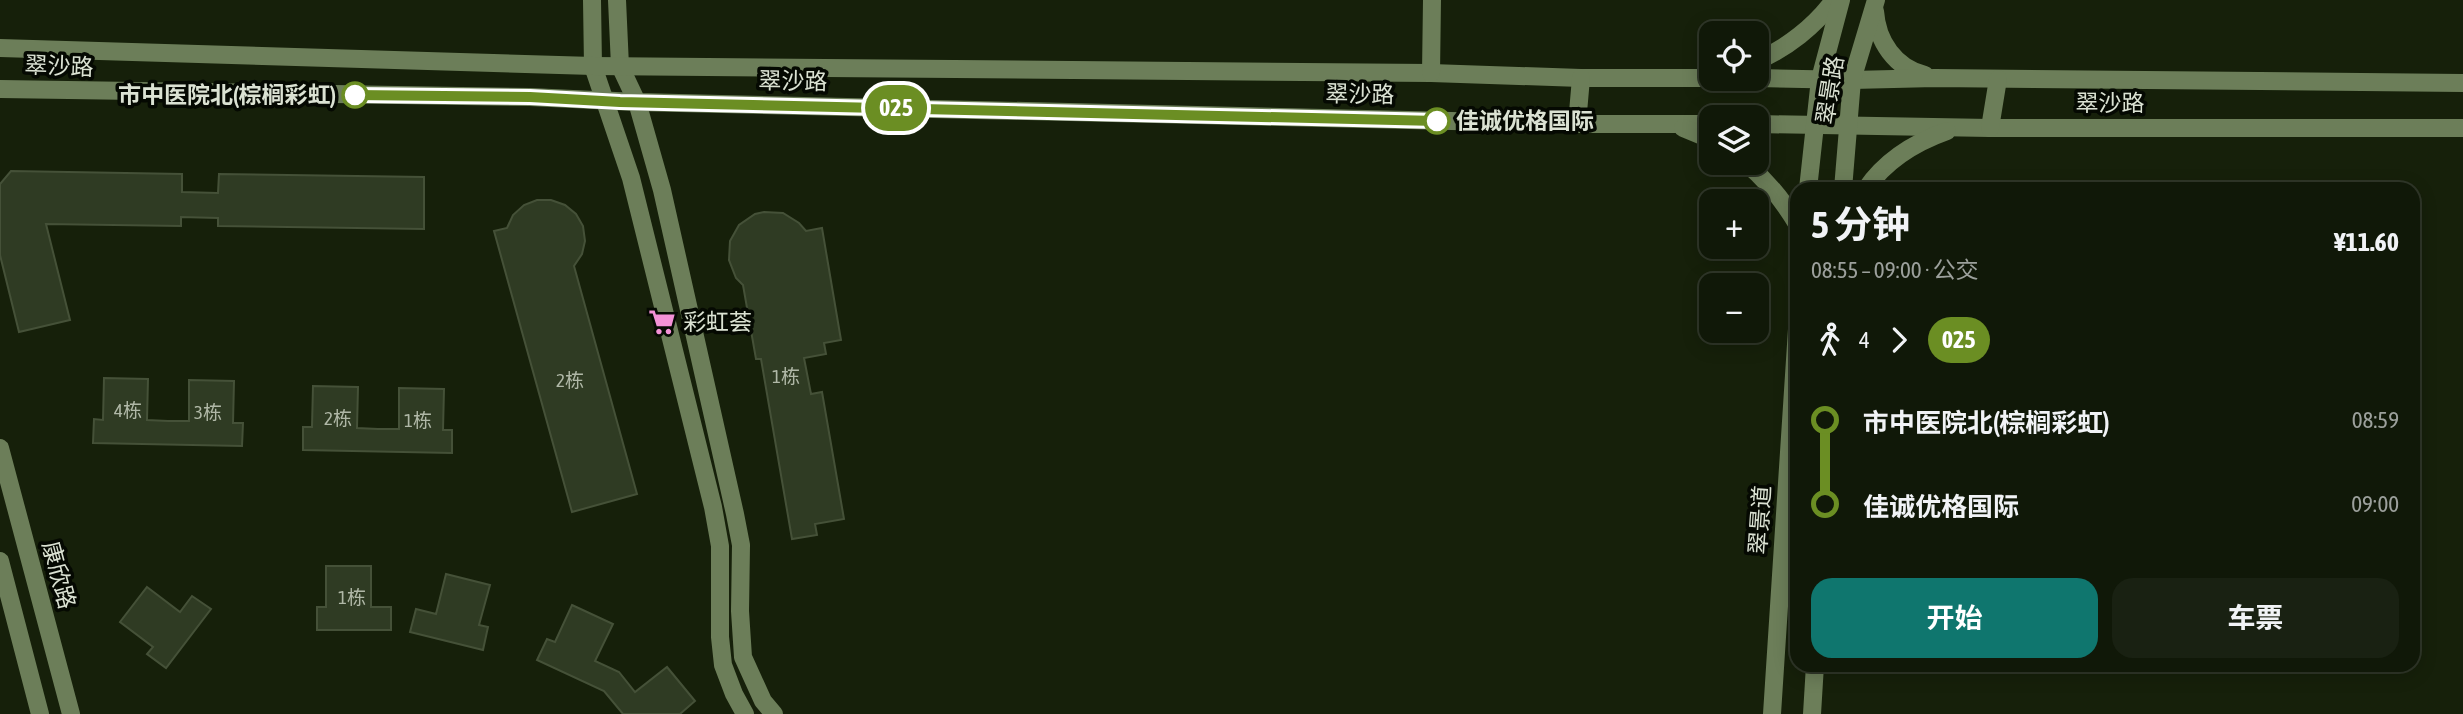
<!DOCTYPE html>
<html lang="zh">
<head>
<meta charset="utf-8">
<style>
	:root { --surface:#101808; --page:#192112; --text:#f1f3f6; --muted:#9ca09c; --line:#303729; --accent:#0f766e }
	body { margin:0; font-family:"Asap Condensed","Noto Sans SC",sans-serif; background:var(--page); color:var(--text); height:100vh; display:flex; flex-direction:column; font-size:26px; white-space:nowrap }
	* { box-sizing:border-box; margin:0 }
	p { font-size:23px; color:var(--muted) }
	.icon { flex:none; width:38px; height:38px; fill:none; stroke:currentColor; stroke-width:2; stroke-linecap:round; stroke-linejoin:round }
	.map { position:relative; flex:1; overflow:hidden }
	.drawer { position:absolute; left:1790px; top:182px; width:630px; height:490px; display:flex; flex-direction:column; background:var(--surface); border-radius:21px; box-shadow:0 4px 18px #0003,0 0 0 2px var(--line) }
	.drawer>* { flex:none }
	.badge { padding:0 14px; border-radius:23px; font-size:24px; line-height:46px }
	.fabs { position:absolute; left:1699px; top:21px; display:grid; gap:14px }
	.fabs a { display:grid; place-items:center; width:70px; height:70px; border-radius:14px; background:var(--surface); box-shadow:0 4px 18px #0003,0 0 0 2px var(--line); font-size:35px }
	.map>.badge { position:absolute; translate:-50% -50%; box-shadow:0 0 0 4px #fff }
	.legs { display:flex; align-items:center; gap:10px; height:77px; padding:0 21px; font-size:23px }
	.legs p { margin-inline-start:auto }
	.overview { display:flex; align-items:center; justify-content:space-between; height:119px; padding:0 21px }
	h1 { font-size:38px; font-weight:700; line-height:52px }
	.button { display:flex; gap:14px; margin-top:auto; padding:14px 21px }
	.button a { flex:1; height:80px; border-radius:21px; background:var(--accent); color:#fff; font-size:28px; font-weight:700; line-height:80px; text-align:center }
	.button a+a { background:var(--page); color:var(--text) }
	ul { padding:0 21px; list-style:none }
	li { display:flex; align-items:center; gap:24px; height:84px; font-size:26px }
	li i { display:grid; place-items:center; width:10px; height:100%; margin:0 9px; background:currentColor }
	li i::after { content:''; width:18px; height:18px; margin:-9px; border:5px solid; border-radius:50%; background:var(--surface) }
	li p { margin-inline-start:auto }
	li:first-child i { background:linear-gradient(#0000 50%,currentColor 0) }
	li:last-child i { background:linear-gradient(currentColor 50%,#0000 0) }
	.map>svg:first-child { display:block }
</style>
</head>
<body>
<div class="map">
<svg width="2463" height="714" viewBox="0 0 2463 714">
	<rect width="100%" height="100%" fill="#16200a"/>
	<!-- building -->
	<g fill="#2f3b23" stroke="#455138" stroke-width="2">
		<polygon points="11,171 182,174 182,192 218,193 219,174 424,177 424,229 218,226 218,218 181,217 181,226 46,224 70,320 19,332 0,255 0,184"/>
		<polygon points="537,200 551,200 565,205 576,214 583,226 585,241 582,254 574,266 637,494 572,512 494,231 507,228 513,215 524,205"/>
		<polygon points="764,212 783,213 799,223 806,231 822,228 841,340 824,343 826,354 804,358 811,394 822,392 844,519 815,524 817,535 792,539 761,359 756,359 743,285 736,278 729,260 730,241 739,225 755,214"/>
		<polygon points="104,378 148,379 147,420 168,421 189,421 189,380 234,381 233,423 243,423 242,446 93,443 94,419 103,420"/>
		<polygon points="313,386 358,387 357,428 378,429 399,429 399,388 444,389 443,430 452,430 452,453 303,450 303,427 312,427"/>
		<polygon points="326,566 371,566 371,607 391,607 391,630 317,630 317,607 326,607"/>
		<polygon points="446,574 490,585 479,625 488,627 483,650 410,632 416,609 436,614"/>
		<polygon points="147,587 180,612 192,596 211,609 166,668 147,654 153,647 120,622"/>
		<polygon points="572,605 613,624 595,661 619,672 635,692 667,667 695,701 680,714 623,714 604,691 537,660 547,639 555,642"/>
	</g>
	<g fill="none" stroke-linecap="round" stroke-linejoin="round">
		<!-- secondary -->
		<g stroke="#6c7e59" stroke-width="18">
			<polyline points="592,0 593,66 631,178 713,507 720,546 720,637 723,665 734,694 745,714"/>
			<polyline points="617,0 620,66 637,102 662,190 735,514 741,545 740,611 743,657 763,701 774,714"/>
			<path d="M1875,11C1877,41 1895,68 1925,75"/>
			<polyline points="0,48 593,66 1431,73 1581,78 1712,78"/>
			<path d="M1757,61C1787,48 1815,26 1834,0"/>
			<polyline points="1431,73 1432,0"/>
			<polyline points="1757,78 1852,80 1935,78 2463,83"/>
			<polyline points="0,89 530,97 637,102 1577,124 1712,124"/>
			<polyline points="1577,124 1581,78"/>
			<polyline points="1757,124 1990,128 2463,128"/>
			<polyline points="1683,128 1712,140"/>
			<polyline points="1990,128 1998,79"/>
			<path d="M1746,163C1767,181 1783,200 1797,224"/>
			<polyline points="1808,189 1820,79 1841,0"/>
			<polyline points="1843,189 1852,80 1876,0"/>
			<path d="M1866,189C1885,161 1916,142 1947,131"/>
			<polyline points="0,448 71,714"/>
			<polyline points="0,561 40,714"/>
			<polyline points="1772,714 1797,329"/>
			<polyline points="1812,714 1815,665"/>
		</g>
	</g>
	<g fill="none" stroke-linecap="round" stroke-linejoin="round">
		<defs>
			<polyline id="line-1" points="355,95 530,97 620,102 1437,121"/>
		</defs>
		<!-- line-1 casing -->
		<use href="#line-1" stroke="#fff" stroke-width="16"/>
		<!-- line-1 -->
		<use href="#line-1" stroke="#6b8e23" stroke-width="10"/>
	</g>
	<!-- icons -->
	<defs>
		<symbol id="supermarket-bare" viewBox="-9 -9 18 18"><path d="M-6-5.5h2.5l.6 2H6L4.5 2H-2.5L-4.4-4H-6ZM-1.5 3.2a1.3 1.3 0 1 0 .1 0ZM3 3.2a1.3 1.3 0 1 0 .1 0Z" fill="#f391d6" stroke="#050902" stroke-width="2.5" paint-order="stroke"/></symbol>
	</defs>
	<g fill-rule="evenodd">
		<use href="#supermarket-bare" x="643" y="303" width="38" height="38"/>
	</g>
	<!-- markers -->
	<g fill="#fff" stroke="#6b8e23" stroke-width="3.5">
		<circle cx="355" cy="95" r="12"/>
		<circle cx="1437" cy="121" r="12"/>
	</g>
	<g text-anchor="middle" stroke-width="7" stroke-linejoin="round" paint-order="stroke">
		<!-- number labels -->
		<g font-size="19" fill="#b0b8a7">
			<text x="786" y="383">1栋</text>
			<text x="570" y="387">2栋</text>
			<text x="128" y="417">4栋</text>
			<text x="208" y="419">3栋</text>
			<text x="338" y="425">2栋</text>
			<text x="418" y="427">1栋</text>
			<text x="352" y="604">1栋</text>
		</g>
		<!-- street labels -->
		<g font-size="23" fill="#dbe2d3" stroke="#050902">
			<text transform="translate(59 66) rotate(2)" y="8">翠沙路</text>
			<text transform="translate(793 81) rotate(1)" y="8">翠沙路</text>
			<text transform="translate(1830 90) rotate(-81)" y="8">翠景路</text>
			<text transform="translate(1360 94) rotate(1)" y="8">翠沙路</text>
			<text x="2110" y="111">翠沙路</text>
			<text transform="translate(1760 520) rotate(-86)" y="8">翠景道</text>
			<text transform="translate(59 575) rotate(75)" y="8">康欣路</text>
		</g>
		<!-- stop labels -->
		<g font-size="23" font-weight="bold" fill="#dbe2d3" stroke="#050902" text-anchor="end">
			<text x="336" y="103">市中医院北(棕榈彩虹)</text>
			<text x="1456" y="129" text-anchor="start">佳诚优格国际</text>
		</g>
		<!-- poi labels -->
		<g font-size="23" fill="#dbe2d3" stroke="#050902" text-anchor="start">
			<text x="683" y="330">彩虹荟</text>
		</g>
	</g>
</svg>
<div class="fabs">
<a><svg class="icon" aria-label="locate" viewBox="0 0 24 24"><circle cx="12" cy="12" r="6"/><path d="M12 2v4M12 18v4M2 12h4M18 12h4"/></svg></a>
<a><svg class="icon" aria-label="layers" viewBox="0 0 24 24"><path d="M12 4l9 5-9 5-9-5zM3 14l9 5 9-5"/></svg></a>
<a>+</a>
<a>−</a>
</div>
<b class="badge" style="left:896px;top:108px;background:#6b8e23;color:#fff">025</b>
<section class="drawer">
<div class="overview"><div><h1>5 分钟</h1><p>08:55 – 09:00 · 公交</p></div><b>¥11.60</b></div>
<div class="legs"><svg class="icon" aria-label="walk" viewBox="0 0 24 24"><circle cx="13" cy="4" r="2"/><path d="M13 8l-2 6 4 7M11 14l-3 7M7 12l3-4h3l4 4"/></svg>4<svg class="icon" aria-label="forward" viewBox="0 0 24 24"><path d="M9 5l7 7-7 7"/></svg><b class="badge" style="background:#6b8e23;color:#fff">025</b></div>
<ul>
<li><i style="color:#6b8e23"></i><b>市中医院北(棕榈彩虹)</b><p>08:59</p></li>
<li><i style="color:#6b8e23"></i><b>佳诚优格国际</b><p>09:00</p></li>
</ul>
<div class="button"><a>开始</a><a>车票</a></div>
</section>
</div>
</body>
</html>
